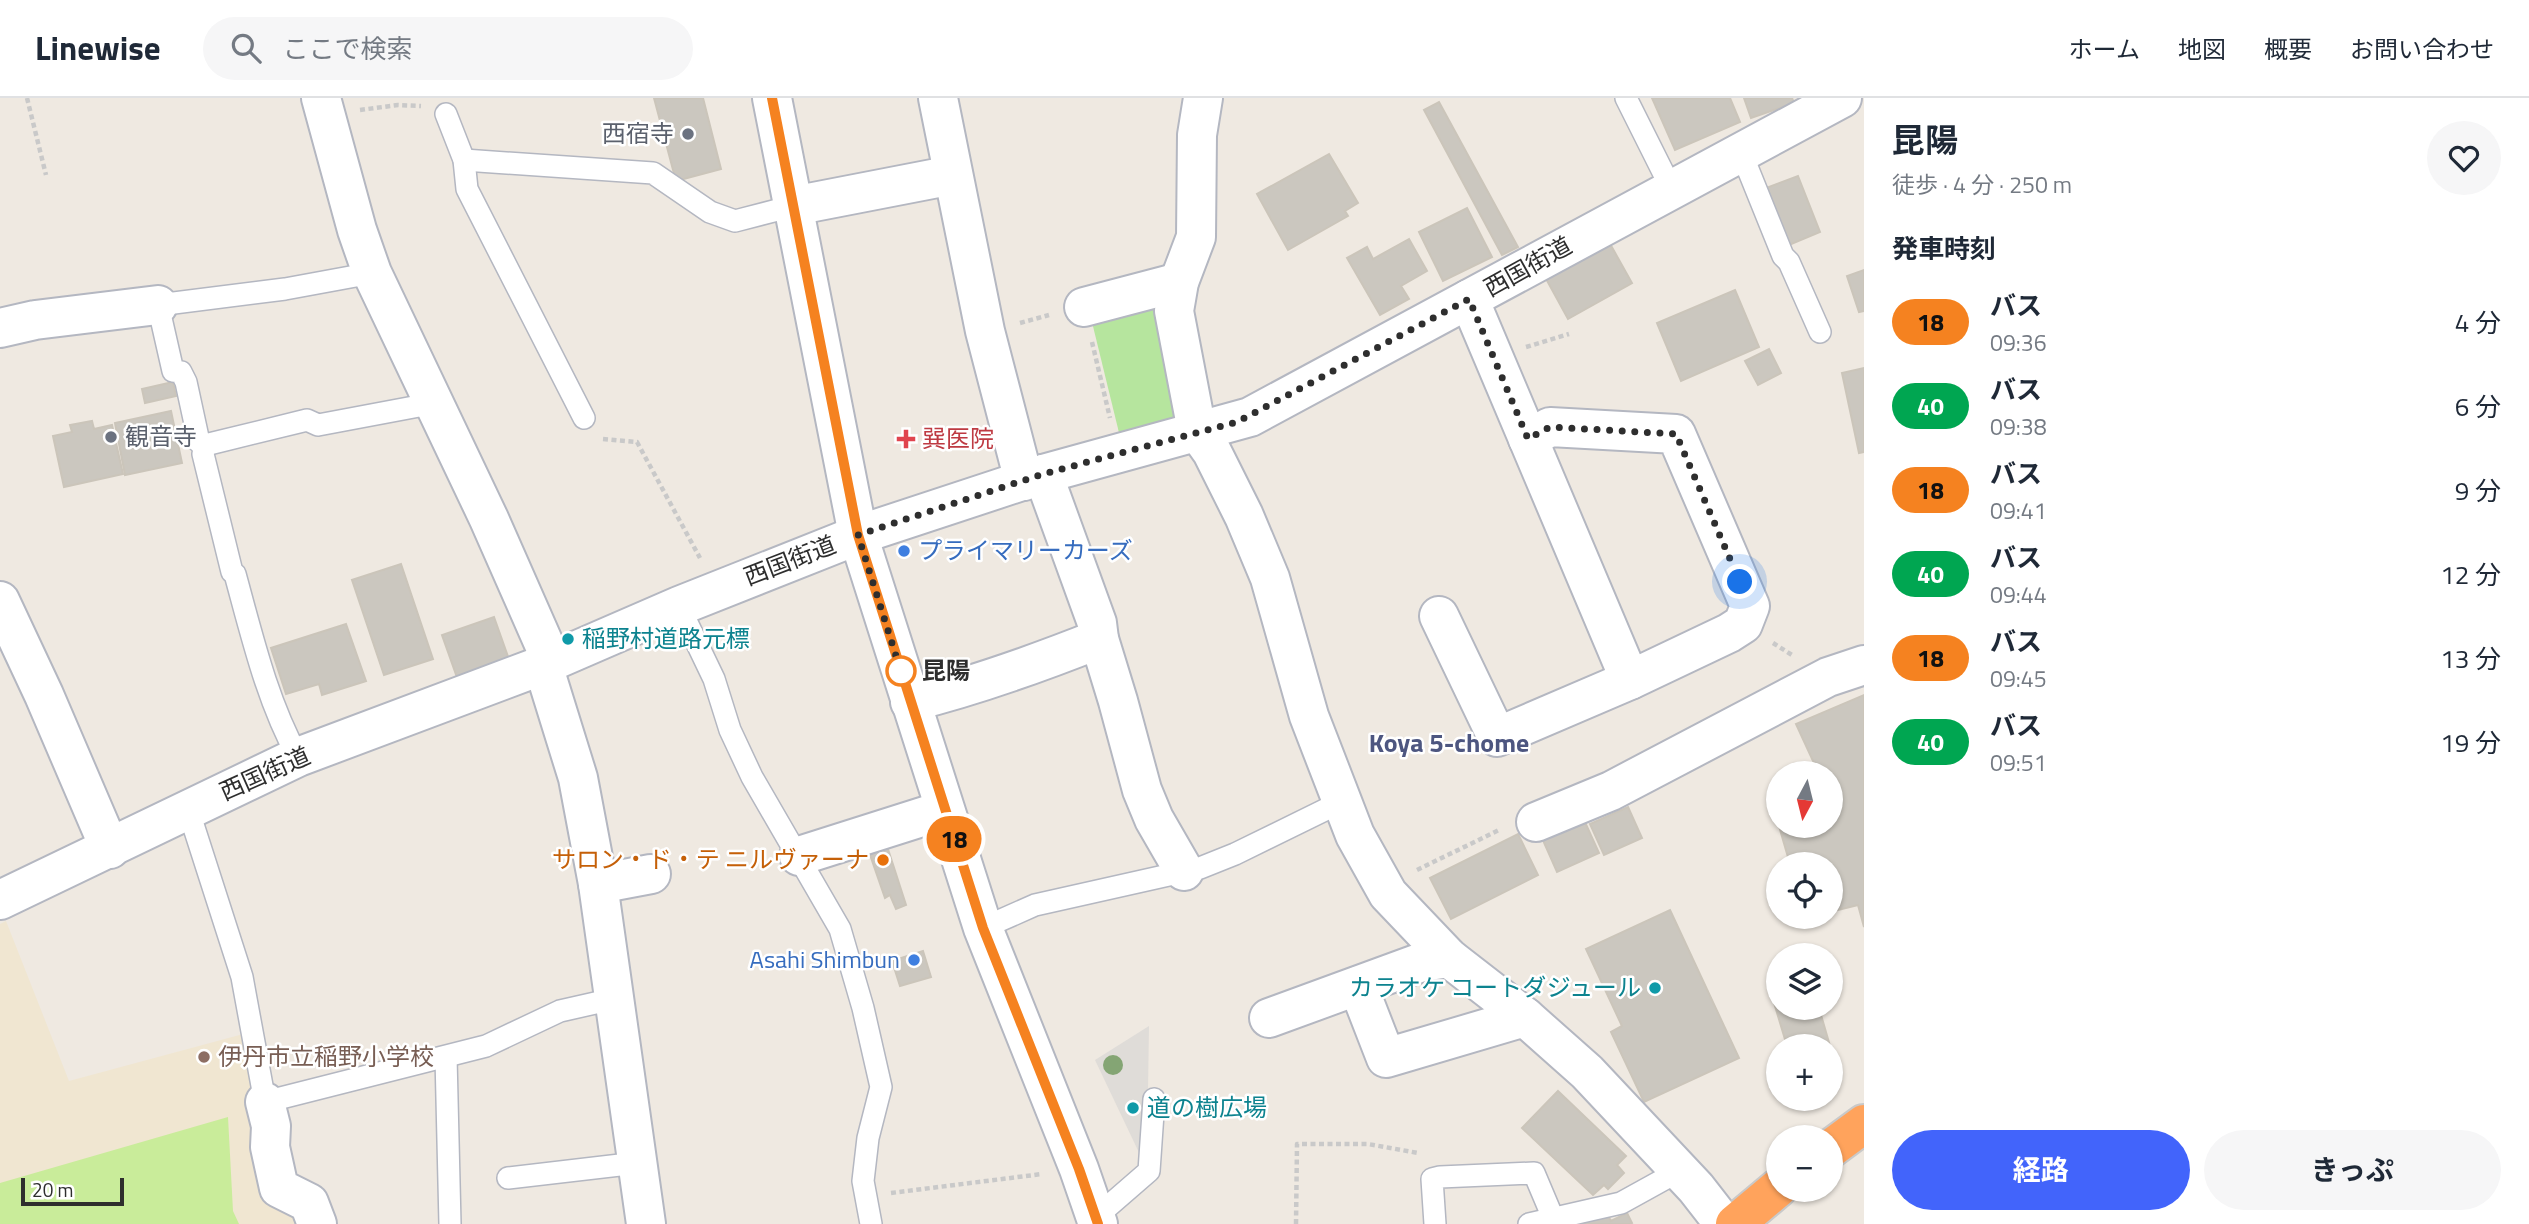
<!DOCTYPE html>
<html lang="ja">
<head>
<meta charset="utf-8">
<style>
	:root { --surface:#fff; --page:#f6f6f7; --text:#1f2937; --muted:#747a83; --line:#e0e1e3; --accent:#4264fb }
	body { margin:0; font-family:"Titillium Web","Noto Sans JP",sans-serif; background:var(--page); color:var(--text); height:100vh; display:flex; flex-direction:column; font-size:26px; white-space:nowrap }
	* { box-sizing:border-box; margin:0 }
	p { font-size:23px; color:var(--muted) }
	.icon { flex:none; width:38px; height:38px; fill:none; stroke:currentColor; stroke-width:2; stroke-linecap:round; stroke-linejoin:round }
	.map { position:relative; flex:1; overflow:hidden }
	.sheet { display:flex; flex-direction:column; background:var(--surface); width:665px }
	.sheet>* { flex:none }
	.badge { padding:0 14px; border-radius:23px; font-size:24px; line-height:46px }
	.needle { width:46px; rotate:187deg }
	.controls { position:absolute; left:1766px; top:663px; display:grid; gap:14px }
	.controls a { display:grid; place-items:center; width:77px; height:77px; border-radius:50%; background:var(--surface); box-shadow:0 2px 5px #0004; font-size:35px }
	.scale { position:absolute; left:21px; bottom:18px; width:103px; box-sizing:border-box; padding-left:7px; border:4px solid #2e2e2e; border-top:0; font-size:19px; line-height:24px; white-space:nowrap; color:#2e2e2e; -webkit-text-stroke:5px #fff; paint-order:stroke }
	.you { position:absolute; width:35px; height:35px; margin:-18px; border:5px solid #fff; border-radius:50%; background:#1a73e8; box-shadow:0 0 0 10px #1a73e833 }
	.map>.badge { position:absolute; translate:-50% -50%; box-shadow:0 0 0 4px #fff }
	h2 { padding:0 28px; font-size:26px; line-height:63px }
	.round { display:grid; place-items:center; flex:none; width:74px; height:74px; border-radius:37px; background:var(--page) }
	.headline { display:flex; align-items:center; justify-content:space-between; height:119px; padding:0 28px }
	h1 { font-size:33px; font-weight:700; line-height:52px }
	.button { display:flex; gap:14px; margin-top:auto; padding:14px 28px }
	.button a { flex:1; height:80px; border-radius:42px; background:var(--accent); color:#fff; font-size:28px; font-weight:700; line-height:80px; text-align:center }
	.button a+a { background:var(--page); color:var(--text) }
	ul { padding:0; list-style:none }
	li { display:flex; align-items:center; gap:21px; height:84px; padding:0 28px }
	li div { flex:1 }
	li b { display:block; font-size:26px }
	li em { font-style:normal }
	li .badge { min-width:77px; font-weight:700; text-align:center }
	header { display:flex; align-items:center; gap:42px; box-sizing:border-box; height:98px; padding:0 35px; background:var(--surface); border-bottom:2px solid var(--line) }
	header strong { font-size:33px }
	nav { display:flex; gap:38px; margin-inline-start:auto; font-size:24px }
	.search { width:490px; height:63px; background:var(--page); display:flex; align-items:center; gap:18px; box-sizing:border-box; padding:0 24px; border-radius:38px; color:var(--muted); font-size:26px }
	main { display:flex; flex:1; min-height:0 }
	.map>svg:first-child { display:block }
</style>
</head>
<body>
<header>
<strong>Linewise</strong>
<div class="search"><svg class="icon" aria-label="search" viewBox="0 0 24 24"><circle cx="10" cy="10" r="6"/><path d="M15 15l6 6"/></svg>ここで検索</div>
<nav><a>ホーム</a><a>地図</a><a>概要</a><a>お問い合わせ</a></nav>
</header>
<main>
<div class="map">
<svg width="1864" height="1126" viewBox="0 0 1864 1126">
	<rect width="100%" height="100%" fill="#efe9e1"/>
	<!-- education -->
	<polygon fill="#f0e6d1" points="6,823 69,983 247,935 258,1027 259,1096 299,1113 303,1126 0,1126 0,826"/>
	<!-- green -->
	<polygon fill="#b6e59e" points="1167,198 1184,316 1122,347 1090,216"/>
	<!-- pitch -->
	<polygon fill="#c9ec9a" points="228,1019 233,1113 239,1126 0,1126 0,1085"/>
	<!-- plaza -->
	<polygon fill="#dfdcd8" points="1149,928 1147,1058 1143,1063 1095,962"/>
	<!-- building -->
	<g fill="#cbc7bf" stroke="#cbc5ba" stroke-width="2">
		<polygon points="654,0 703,0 721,71 676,83"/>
		<polygon points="1652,0 1730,0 1740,24 1675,52"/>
		<polygon points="1744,0 1792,0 1794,5 1751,20"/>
		<polygon points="1439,4 1518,149 1502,157 1424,12"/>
		<polygon points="1329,56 1358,105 1345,113 1348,118 1288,152 1257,96"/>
		<polygon points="1798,78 1820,134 1789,147 1766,90"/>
		<polygon points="1467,110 1492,159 1443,183 1419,134"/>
		<polygon points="1409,141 1427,173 1401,188 1409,201 1380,217 1347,160 1367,149 1373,161"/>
		<polygon points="1609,144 1632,185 1568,221 1545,179"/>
		<polygon points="1864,172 1864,213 1859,214 1847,178"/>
		<polygon points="1735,192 1759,249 1681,283 1657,225"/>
		<polygon points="1769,251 1781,275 1758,287 1745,263"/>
		<polygon points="1864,270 1864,354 1859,355 1842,275"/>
		<polygon points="173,284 176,298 145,305 142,291"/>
		<polygon points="171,313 182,365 125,377 115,325"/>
		<polygon points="92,323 94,331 112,327 123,376 64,389 53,338 72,334 70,327"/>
		<polygon points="401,466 433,561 384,577 352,482"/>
		<polygon points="494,519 511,567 459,585 442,537"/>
		<polygon points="346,526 366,583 322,597 319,586 286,596 271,550"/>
		<polygon points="1864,597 1864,829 1858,807 1830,814 1830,766 1790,766 1779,728 1830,728 1830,676 1819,676 1796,626"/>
		<polygon points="1628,709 1642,740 1604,757 1590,726"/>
		<polygon points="1584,722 1599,755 1557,774 1542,740"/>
		<polygon points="1518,736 1538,777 1451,821 1430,780"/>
		<polygon points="887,748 906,807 896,811 890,797 885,800 869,754"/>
		<polygon points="1670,812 1739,960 1644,1004 1611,934 1622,928 1586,851"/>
		<polygon points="923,853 931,879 900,888 892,863"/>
		<polygon points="1778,896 1778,910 1819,910 1830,948 1787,948 1772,898"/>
		<polygon points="1558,993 1626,1058 1617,1067 1624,1075 1608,1091 1604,1087 1593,1097 1522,1030"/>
		<polygon points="1627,1115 1632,1125 1630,1126 1583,1126 1607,1116 1611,1123"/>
	</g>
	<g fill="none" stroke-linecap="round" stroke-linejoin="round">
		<defs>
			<g id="lane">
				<polyline points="1626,0 1671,90"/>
				<polyline points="446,16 464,62 467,91 584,320"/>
				<polyline points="1741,54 1783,158 1789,164 1820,234"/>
				<polyline points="464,62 653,75 710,114 735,123 793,108"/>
				<polyline points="205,347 307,322 318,327 435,305"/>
				<polyline points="679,508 714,581 730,632 752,679 840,831 863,910 881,989 868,1040 863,1083 871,1126"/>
				<path d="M298,659C267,603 252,538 235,476L232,474L203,356L205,347L199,344L186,284L181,274L173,273L158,207L285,191L372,175"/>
				<polyline points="188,711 242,879 265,1004 486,948 560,913 613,901"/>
				<polyline points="983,830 1035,807 1200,770 1235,756 1341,704"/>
				<polyline points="446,959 450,1126"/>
				<polyline points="508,1080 637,1065"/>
				<polyline points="1096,1119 1149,1073 1154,1001"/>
				<polyline points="1435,1126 1432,1081 1440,1079 1534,1075 1553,1120"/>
				<polyline points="1529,1126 1621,1105 1679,1073"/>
			</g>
			<g id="street">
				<polyline points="321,0 357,132 372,175 489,421 548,555 543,567 578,680 598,786 646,1126"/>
				<polyline points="938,0 985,233 1024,383"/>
				<polyline points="1203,0 1197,37 1196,139 1179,184 1174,213 1197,333 1212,354 1244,418 1270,480 1309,618 1355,737 1388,796 1449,860 1525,919 1587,974 1696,1090 1724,1126"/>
				<polyline points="793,108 953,77"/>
				<polyline points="1469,201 1630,582"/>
				<polyline points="1084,209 1179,184"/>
				<polyline points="0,230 35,222 158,207"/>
				<polyline points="1043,376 1097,525 1099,541 1118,603 1142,692 1154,721 1184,773"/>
				<polyline points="0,503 44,597 110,751"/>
				<polyline points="1439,518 1497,639 1630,582 1729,535 1743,526 1750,508 1676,336 1550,329 1528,341"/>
				<path d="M910,604C975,588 1036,566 1099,541"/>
				<polyline points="1536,724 1611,693 1828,579 1864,567"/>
				<polyline points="799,758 944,712"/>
				<polyline points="598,786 651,776"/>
				<polyline points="0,802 298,659 543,567 679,508 858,437 1043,376 1250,319 1842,0"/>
				<polyline points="1358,888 1386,960 1525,919"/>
				<polyline points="1269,920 1422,864 1449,860"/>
				<polyline points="265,1004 271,1028 270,1049 279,1090 309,1105 317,1126"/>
			</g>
			<polyline id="secondary" points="772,0 858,437 983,830 1079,1071 1098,1126"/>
			<g id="highway">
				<polyline points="1830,1051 1864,1026"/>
				<polyline points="1735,1126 1778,1090"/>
			</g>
		</defs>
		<!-- lane casing -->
		<use href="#lane" stroke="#b4b7c1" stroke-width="24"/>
		<!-- street casing -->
		<use href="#street" stroke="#b4b7c1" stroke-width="42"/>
		<!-- secondary casing -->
		<use href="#secondary" stroke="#b4b7c1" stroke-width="42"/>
		<!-- highway casing -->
		<use href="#highway" stroke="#c9c9c9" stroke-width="42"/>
		<!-- path -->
		<g stroke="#c9c9c9" stroke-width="4.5" stroke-dasharray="5 3.5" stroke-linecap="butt">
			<polyline points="27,0 46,77"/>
			<polyline points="360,12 398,7 421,8"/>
			<polyline points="1020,225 1049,217"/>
			<polyline points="1092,244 1110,320"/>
			<polyline points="1526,249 1569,236"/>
			<polyline points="603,341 637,344 700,460"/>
			<polyline points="1773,545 1792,557"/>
			<polyline points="1417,772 1501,731"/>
			<polyline points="891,1095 1042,1076"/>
			<polyline points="1296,1126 1297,1046 1368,1046 1418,1055"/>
		</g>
		<!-- lane -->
		<use href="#lane" stroke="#fff" stroke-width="21"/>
		<!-- street -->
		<use href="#street" stroke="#fff" stroke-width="38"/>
		<!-- secondary -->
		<use href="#secondary" stroke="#fff" stroke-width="38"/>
		<!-- highway -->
		<use href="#highway" stroke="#ffa35c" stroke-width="38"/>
	</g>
	<!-- trees -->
	<circle fill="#84a574" cx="1113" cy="967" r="10"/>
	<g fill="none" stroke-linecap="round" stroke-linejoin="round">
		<defs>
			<polyline id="line" points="772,0 858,437 983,830 1079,1071 1098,1126"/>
		</defs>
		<!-- line casing -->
		<use href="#line" stroke="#fff" stroke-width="16"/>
		<!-- line -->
		<use href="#line" stroke="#f58220" stroke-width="10"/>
		<!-- walk -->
		<polyline stroke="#2e2e2e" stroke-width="7" stroke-dasharray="0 12.6" points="901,573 902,577 858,437 1043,376 1237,324 1469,201 1528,341 1550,329 1676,336 1740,484"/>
	</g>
	<!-- markers -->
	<g fill="#6b7280" stroke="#fff" stroke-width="2.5">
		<circle cx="688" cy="36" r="7"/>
		<circle cx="111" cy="339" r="7"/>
	</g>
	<path fill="#e0444e" stroke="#fff" stroke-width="2.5" d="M902.5 330.5h7v7h7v7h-7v7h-7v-7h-7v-7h7z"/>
	<g fill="#3f7fe0" stroke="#fff" stroke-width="2.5">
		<circle cx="904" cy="453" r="7"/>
		<circle cx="914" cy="862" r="7"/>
	</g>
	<g fill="#0f9aa8" stroke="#fff" stroke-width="2.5">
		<circle cx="568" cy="541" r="7"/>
		<circle cx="1655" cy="890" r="7"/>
		<circle cx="1133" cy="1010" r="7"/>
	</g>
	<circle fill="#fff" stroke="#f58220" stroke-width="3.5" cx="901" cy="573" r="14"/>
	<circle fill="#e8710a" stroke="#fff" stroke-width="2.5" cx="883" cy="762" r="7"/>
	<circle fill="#8d6e63" stroke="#fff" stroke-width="2.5" cx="204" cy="959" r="7"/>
	<g text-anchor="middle" stroke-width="5" stroke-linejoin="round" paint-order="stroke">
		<!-- worship labels -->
		<g font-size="24" fill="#5b616d" stroke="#fff" text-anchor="end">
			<text x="674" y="44">西宿寺</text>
			<text x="125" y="347" text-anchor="start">観音寺</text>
		</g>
		<!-- street labels -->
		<g font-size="24" fill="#2e2e2e" stroke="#fff">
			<text transform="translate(1528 169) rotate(-29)" y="8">西国街道</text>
			<text transform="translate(790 463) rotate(-21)" y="8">西国街道</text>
			<text transform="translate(265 676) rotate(-24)" y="8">西国街道</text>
		</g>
		<!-- health labels -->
		<g font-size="24" fill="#be3a42" stroke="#fff" text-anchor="start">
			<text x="922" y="349">巽医院</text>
		</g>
		<!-- shop labels -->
		<g font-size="24" fill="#366cbe" stroke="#fff" text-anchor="start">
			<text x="918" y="461">プライマリーカーズ</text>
			<text x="900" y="870" text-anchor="end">Asahi Shimbun</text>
		</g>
		<!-- culture labels -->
		<g font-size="24" fill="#0d838f" stroke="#fff" text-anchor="start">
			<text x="582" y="549">稲野村道路元標</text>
			<text x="1641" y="898" text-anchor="end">カラオケ コートダジュール</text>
			<text x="1147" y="1018">道の樹広場</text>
		</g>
		<!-- stop labels -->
		<g font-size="24" font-weight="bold" fill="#2e2e2e" stroke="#fff" text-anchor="start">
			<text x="922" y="581">昆陽</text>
		</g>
		<!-- food labels -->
		<g font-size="24" fill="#c56008" stroke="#fff" text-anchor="end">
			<text x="869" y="770">サロン・ド・テ ニルヴァーナ</text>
		</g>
		<!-- education labels -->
		<g font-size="24" fill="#785e54" stroke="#fff" text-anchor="start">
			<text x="218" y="967">伊丹市立稲野小学校</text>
		</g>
		<!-- neighbourhood labels -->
		<g font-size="26" font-weight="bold" fill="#4d5680" stroke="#fff">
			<text x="1449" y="654">Koya 5-chome</text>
		</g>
	</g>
</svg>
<div class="controls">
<a><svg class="needle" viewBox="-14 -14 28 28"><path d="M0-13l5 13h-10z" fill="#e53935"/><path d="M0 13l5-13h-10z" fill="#747a83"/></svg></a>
<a><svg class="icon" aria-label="locate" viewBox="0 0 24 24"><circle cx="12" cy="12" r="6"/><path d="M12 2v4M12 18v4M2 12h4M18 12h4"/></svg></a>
<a><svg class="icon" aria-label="layers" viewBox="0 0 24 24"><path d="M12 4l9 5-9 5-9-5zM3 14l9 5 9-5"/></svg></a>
<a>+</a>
<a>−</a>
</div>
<div class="scale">20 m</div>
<div class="you" style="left:1740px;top:484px"></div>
<b class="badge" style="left:954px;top:741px;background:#f58220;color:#111">18</b>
</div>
<section class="sheet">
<div class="headline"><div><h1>昆陽</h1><p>徒歩 · 4 分 · 250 m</p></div><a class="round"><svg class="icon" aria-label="heart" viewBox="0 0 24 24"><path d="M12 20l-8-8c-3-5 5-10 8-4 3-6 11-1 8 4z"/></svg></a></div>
<h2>発車時刻</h2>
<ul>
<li><span class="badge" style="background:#f58220;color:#111">18</span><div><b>バス</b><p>09:36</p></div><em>4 分</em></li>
<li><span class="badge" style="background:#00a651;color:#fff">40</span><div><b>バス</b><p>09:38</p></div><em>6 分</em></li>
<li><span class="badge" style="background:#f58220;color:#111">18</span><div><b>バス</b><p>09:41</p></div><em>9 分</em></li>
<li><span class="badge" style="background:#00a651;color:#fff">40</span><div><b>バス</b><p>09:44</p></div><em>12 分</em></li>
<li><span class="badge" style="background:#f58220;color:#111">18</span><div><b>バス</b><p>09:45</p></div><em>13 分</em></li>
<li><span class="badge" style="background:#00a651;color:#fff">40</span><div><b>バス</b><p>09:51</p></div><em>19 分</em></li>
</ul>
<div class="button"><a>経路</a><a>きっぷ</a></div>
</section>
</main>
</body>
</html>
